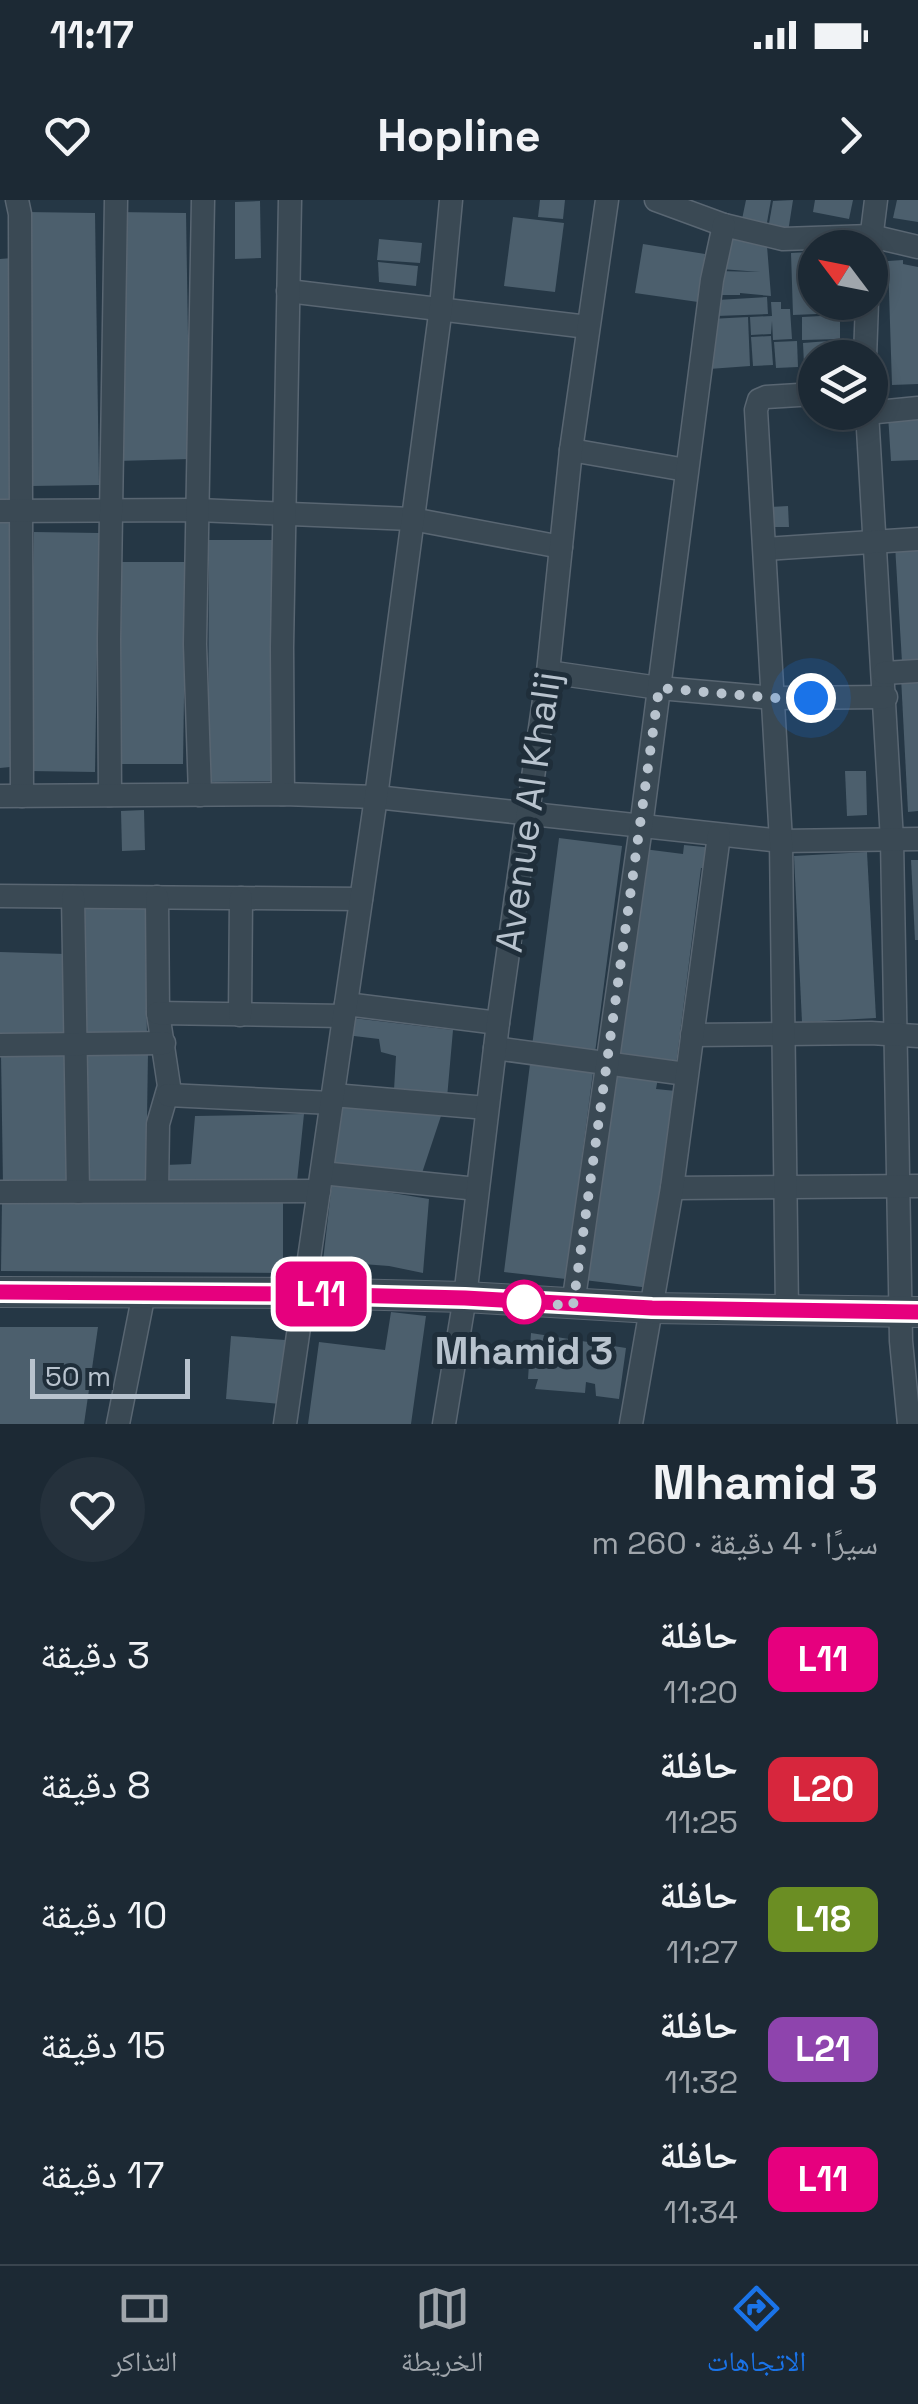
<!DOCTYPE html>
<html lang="ar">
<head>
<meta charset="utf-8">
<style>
	:root { --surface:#1c2934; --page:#25313c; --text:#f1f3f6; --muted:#a0a6ac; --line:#3a454f; --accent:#1a73e8 }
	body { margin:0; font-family:"Space Grotesk","Noto Naskh Arabic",sans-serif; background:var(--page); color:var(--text); direction:rtl; height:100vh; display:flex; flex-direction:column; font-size:38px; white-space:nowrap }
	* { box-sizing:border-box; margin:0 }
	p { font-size:32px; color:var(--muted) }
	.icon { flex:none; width:55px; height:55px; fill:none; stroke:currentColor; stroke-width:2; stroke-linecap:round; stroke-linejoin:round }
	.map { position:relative; height:1224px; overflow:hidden; direction:ltr }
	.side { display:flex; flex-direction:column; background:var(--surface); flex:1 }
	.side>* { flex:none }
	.badge { padding:0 20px; border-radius:15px; font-size:35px; line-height:65px }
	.needle { width:65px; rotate:302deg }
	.fabs { position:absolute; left:798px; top:30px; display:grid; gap:20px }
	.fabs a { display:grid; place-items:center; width:90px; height:90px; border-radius:50%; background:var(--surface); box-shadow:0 5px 15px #0003,0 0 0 2px var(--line); font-size:50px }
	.scale { position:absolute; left:30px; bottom:25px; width:160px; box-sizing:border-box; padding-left:10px; border:5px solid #b8c3ce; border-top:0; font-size:28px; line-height:35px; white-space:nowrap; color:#b8c3ce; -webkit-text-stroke:8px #1f2e3a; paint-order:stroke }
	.you { position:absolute; width:50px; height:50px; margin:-25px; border:8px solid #fff; border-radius:50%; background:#1a73e8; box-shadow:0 0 0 15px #1a73e833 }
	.map>.badge { position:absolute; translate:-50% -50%; box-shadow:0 0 0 5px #fff }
	.round { display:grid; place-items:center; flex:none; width:105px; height:105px; border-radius:52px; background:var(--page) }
	.overview { display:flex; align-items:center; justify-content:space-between; height:170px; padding:0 40px }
	h1 { font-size:48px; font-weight:700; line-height:75px }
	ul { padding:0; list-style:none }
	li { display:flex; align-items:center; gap:30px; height:130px; padding:0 40px }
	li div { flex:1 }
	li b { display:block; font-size:38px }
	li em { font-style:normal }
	li .badge { min-width:110px; font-weight:700; text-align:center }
	.status { display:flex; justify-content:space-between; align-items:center; height:70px; padding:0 50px; background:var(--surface); direction:ltr }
	.status svg { height:28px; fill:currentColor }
	header { display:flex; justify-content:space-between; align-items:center; height:130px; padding:0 40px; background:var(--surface); font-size:45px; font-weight:700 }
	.tab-bar { display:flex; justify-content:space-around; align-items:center; height:140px; border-top:2px solid var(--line); background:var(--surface); font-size:28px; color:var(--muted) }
	.tab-bar a { display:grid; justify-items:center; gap:5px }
	.tab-bar .current { color:var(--accent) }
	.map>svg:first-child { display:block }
</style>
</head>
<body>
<div class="status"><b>11:17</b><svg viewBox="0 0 49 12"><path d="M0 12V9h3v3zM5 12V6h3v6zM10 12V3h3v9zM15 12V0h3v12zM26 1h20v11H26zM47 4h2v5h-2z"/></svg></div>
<header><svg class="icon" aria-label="forward" viewBox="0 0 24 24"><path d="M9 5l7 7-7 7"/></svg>Hopline<svg class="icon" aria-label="heart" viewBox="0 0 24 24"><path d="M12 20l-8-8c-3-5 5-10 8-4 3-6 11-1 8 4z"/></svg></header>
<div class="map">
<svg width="918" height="1224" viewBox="0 0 918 1224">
	<rect width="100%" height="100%" fill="#253745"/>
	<!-- building -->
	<g fill="#4c5f6d">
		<polygon points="540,0 565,0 563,19 538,17"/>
		<polygon points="746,0 771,0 766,28 741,24"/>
		<polygon points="793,0 788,32 768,29 773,1"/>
		<polygon points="815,0 853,0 849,19 813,12"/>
		<polygon points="897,0 918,0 918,22 893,18"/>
		<polygon points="260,1 261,58 235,59 235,2"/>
		<polygon points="27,12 95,13 99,285 31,286"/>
		<polygon points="118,12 186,13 190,259 117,261"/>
		<polygon points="513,17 564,23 555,92 504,86"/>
		<polygon points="725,37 767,46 771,96 740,93 740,95 716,95 717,71 760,72 721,69"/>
		<polygon points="379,39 422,43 420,63 377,60"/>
		<polygon points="643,44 705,54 698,102 635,93"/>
		<polygon points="809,52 810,93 815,93 815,102 839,102 840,113 793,115 791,53"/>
		<polygon points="12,58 15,305 0,305 0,59"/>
		<polygon points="903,60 903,64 918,67 918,184 892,185 888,61"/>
		<polygon points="378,62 418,66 416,86 379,82"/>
		<polygon points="767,97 768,114 717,116 717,100"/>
		<polygon points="771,102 781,102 781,109 790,109 792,139 773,140 772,121 771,134 751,135 750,117 772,116"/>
		<polygon points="840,115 840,139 802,140 802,117"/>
		<polygon points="748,117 750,166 709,169 710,119"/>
		<polygon points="771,136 773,165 753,166 751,137"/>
		<polygon points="841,140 842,158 815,158 815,165 804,165 803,143"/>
		<polygon points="797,141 798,167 776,168 774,142"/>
		<polygon points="918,212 918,260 891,261 888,215"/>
		<polygon points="788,306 789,327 771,327 770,307"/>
		<polygon points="0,323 10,323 10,567 0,568"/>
		<polygon points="34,332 99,333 95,572 29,571"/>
		<polygon points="209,340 276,340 275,581 208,582"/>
		<polygon points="918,344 918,461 902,462 895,345"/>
		<polygon points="120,362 186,362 183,564 118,564"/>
		<polygon points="918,476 918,611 908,612 901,477"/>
		<polygon points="845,571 866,571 867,615 847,616"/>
		<polygon points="144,610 145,650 122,651 121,611"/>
		<polygon points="559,638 622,646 595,853 532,846"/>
		<polygon points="684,645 714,648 712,669 701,668 676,865 609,856 636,648 683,654"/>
		<polygon points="867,652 876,818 802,822 794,656"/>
		<polygon points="911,660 918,660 918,740 915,740"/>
		<polygon points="81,704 145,709 147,839 80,839"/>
		<polygon points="0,752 66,754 66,837 0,838"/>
		<polygon points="353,818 453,830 447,898 394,890 396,856 381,852 379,839 354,836"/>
		<polygon points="81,852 148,852 146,985 84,985"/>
		<polygon points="66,853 68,983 3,985 1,854"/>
		<polygon points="530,864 593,872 566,1079 504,1072"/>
		<polygon points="611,872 658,878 656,889 676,891 650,1088 584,1080"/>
		<polygon points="342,902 441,916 422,973 333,968"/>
		<polygon points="304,914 297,982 164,982 165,965 191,964 195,916"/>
		<polygon points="332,983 429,999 423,1073 389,1066 323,1061"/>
		<polygon points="2,1000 283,1002 283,1073 1,1071"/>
		<polygon points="391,1112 426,1116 411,1224 308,1224 319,1142 385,1150"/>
		<polygon points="0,1127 98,1127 84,1224 0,1224"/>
		<polygon points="531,1133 626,1148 619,1199 596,1196 595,1184 586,1182 585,1193 535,1189 538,1179 528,1179"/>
		<polygon points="231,1136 285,1140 280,1204 226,1199"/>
	</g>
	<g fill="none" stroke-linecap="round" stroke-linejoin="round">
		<defs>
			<g id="minor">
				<polyline points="17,0 20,14 22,596"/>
				<polyline points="656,0 724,25 783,39 871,36 918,47"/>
				<polyline points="870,48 876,0"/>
				<polyline points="288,91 588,127"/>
				<polyline points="865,158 867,102"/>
				<polyline points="867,212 892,640 901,1141 909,1224"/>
				<polyline points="867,213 918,208"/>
				<polyline points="571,250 686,270"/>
				<polyline points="0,311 197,310 412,319 561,347"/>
				<polyline points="765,349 918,339"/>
				<polyline points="548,472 659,488 774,498 886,497"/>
				<polyline points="884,473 918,471"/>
				<polyline points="283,594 282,448 290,0"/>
				<polyline points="110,595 109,439 116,0"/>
				<polyline points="200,595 195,444 203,0"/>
				<polyline points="0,596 283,594 376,597 781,641 918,639"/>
				<polyline points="0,696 361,699"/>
				<polyline points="73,697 78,992"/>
				<polyline points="157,697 158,813 169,886 158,924 157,990"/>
				<polyline points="346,804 498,823"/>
				<polyline points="158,813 344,816"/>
				<polyline points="240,815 241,698"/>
				<polyline points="692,835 871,833 918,836"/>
				<polyline points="0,845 164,843"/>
				<polyline points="495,848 686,874"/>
				<polyline points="168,895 332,903"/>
				<polyline points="333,895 487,908"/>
				<polyline points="322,973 477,989"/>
				<polyline points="672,988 918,986"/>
				<polyline points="0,992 319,991"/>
				<polyline points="573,1105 641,627 712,80 724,25"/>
				<polyline points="787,1111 781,641 756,210 759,200 766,197 815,194"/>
				<polyline points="118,1224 144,1093"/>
				<polyline points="285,1224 376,597 441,107 451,0"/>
				<polyline points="444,1224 465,1097 498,823 548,472 571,250 607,0"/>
				<polyline points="631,1224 672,988 719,635"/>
			</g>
			<polyline id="tertiary" points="0,1092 304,1093 465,1097 652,1108 918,1112"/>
		</defs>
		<!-- minor casing -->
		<use href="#minor" stroke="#596672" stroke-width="25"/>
		<!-- tertiary casing -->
		<use href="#tertiary" stroke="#596672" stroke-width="32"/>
		<!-- minor -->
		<use href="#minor" stroke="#3a4954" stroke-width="22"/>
		<!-- tertiary -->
		<use href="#tertiary" stroke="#3a4954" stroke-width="30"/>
	</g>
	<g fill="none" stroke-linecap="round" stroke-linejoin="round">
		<defs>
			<polyline id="line" points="0,1092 304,1094 465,1098 652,1108 918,1112"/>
		</defs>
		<!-- line casing -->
		<use href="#line" stroke="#fff" stroke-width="22"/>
		<!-- line -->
		<use href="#line" stroke="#e6007e" stroke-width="15"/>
		<!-- walk -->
		<polyline stroke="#b8c3ce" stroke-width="10" stroke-dasharray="0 18" points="524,1102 514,1101 573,1106 659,488 774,498 811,498"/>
	</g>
	<!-- markers -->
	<circle fill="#fff" stroke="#e6007e" stroke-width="5" cx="524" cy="1102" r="20"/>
	<g text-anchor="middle" stroke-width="10" stroke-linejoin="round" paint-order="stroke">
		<!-- street labels -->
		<g font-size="38" fill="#b8c3ce" stroke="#1f2e3a">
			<text transform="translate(528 612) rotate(-82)" y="13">Avenue Al Khalij</text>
		</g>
		<!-- stop labels -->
		<g font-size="38" font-weight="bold" fill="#b8c3ce" stroke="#1f2e3a">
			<text x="524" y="1164">Mhamid 3</text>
		</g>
	</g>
</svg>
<div class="fabs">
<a><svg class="needle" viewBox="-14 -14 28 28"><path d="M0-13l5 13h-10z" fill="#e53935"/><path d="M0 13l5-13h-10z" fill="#a0a6ac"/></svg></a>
<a><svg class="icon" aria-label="layers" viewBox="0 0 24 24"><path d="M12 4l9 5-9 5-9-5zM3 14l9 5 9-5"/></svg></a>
</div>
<div class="scale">50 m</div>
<div class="you" style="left:811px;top:498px"></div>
<b class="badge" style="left:321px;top:1094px;background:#e6007e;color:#fff">L11</b>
</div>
<section class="side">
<div class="overview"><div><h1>Mhamid 3</h1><p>سيرًا · 4 دقيقة · 260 m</p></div><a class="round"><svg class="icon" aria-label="heart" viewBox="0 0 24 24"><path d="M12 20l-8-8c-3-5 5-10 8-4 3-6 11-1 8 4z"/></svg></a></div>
<ul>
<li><span class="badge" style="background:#e6007e;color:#fff">L11</span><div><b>حافلة</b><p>11:20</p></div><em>3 دقيقة</em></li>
<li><span class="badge" style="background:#d7263d;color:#fff">L20</span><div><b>حافلة</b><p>11:25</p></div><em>8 دقيقة</em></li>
<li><span class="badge" style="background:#6b8e23;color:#fff">L18</span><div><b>حافلة</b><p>11:27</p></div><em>10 دقيقة</em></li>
<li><span class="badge" style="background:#8e44ad;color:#fff">L21</span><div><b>حافلة</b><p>11:32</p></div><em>15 دقيقة</em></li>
<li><span class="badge" style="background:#e6007e;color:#fff">L11</span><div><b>حافلة</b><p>11:34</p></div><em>17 دقيقة</em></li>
</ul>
</section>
<nav class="tab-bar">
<a class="current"><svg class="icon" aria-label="directions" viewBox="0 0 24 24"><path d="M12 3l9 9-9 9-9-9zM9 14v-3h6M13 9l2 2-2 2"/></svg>الاتجاهات</a>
<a><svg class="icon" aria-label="map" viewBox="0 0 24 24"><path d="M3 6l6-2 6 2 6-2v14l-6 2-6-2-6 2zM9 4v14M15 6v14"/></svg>الخريطة</a>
<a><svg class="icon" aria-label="tickets" viewBox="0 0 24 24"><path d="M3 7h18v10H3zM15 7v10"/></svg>التذاكر</a>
</nav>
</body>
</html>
